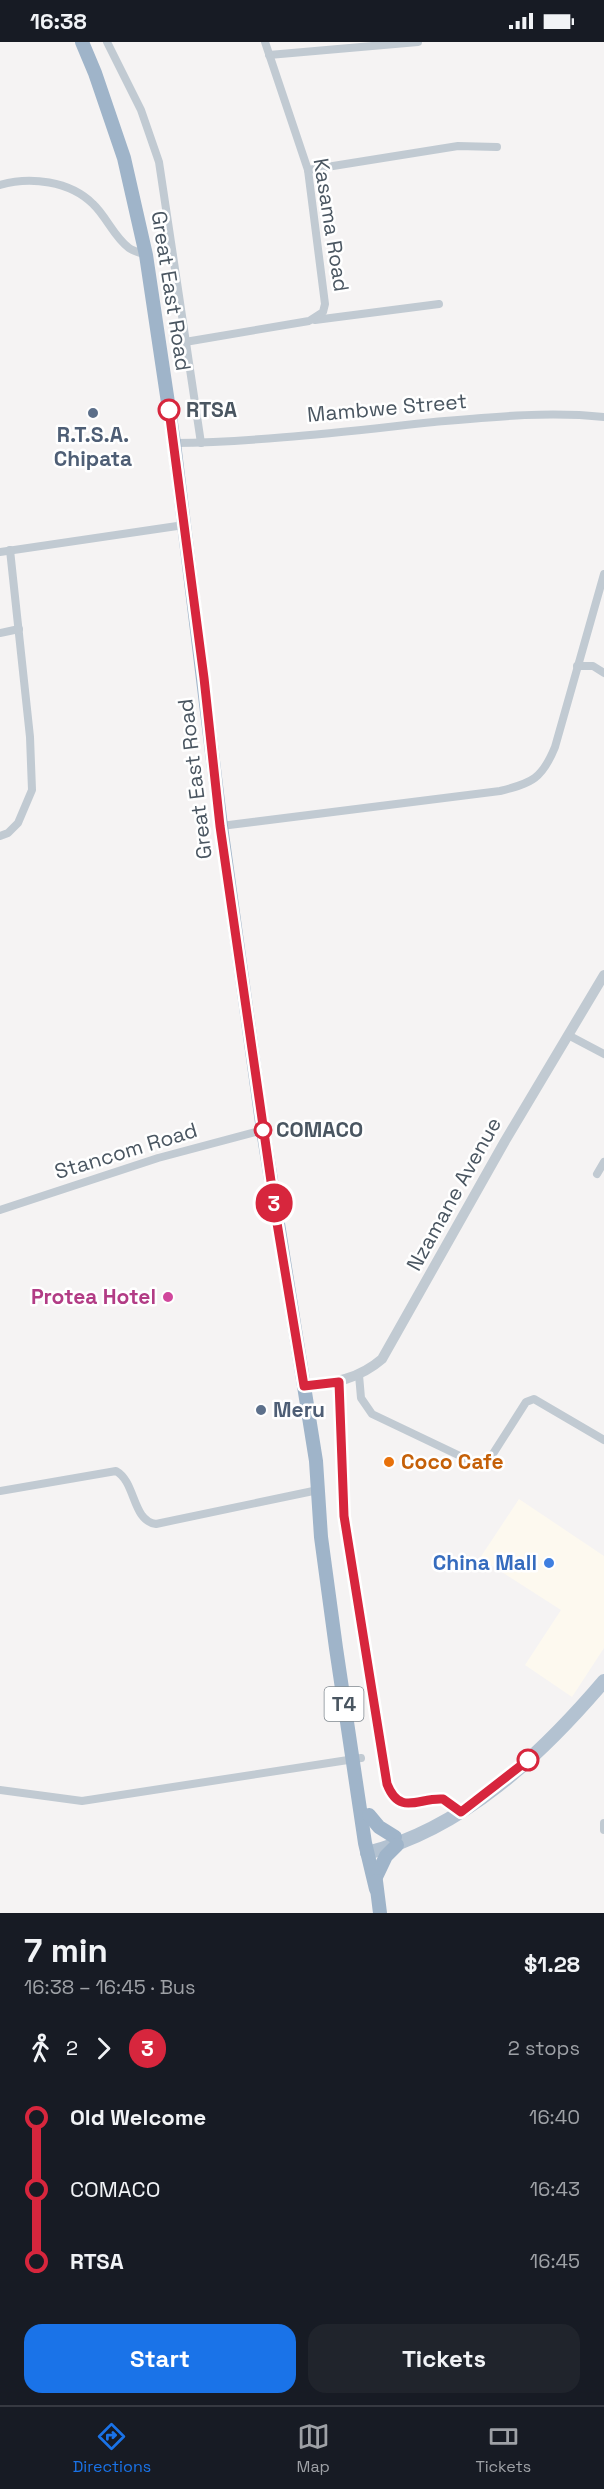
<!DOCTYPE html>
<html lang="en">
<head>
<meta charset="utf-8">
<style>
	:root { --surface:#171b24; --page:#20242c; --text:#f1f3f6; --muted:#9ea1a6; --line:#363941; --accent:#1a73e8 }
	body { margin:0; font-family:"Space Grotesk",sans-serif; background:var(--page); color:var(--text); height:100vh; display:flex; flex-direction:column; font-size:22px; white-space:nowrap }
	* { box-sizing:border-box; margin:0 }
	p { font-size:20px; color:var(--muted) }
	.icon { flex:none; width:33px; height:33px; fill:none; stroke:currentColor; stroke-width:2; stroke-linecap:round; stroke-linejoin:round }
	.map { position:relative; height:1871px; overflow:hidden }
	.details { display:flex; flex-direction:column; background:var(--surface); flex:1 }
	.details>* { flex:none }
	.badge { padding:0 12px; border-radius:20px; font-size:21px; line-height:39px }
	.map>.badge { position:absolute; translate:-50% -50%; box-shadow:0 0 0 3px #fff }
	.legs { display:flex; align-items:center; gap:9px; height:66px; padding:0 24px; font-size:20px }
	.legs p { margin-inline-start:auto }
	.head { display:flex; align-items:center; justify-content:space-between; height:102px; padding:0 24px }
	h1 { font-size:33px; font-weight:800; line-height:45px }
	.button { display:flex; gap:12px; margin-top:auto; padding:12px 24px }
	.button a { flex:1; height:69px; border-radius:18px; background:var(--accent); color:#fff; font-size:24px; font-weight:800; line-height:69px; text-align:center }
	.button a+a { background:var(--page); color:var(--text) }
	ul { padding:0 24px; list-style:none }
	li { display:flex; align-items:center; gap:21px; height:72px; font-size:22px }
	li i { display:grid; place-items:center; width:9px; height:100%; margin:0 8px; background:currentColor }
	li i::after { content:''; width:15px; height:15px; margin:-8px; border:4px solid; border-radius:50%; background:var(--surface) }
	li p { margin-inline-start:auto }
	li:first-child i { background:linear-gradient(#0000 50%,currentColor 0) }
	li:last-child i { background:linear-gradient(currentColor 50%,#0000 0) }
	.status { display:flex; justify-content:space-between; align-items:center; height:42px; padding:0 30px; background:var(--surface); direction:ltr }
	.status svg { height:16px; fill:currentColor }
	.tabs { display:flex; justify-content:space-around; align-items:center; height:84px; border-top:2px solid var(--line); background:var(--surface); font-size:16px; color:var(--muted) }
	.tabs a { display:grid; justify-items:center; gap:3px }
	.tabs .on { color:var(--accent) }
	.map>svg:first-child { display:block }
</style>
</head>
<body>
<div class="status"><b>16:38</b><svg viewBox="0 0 49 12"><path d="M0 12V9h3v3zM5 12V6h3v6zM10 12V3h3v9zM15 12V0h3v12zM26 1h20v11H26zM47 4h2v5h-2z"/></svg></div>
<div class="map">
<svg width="604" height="1871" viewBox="0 0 604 1871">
	<rect width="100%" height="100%" fill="#f5f3f3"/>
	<!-- commercial -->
	<polygon fill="#fdf9ef" points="519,1457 604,1514 604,1606 572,1655 525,1623 561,1568 480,1516"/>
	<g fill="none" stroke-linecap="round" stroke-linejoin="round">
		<!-- minor -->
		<g stroke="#c1cad2" stroke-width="8">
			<polyline points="107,0 141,68 159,120 201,401"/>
			<polyline points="269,13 418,0"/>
			<polyline points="308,128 458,104 497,105"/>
			<path d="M0,143C30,134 70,139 93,162C106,174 114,195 129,206C133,209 141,211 146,213"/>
			<polyline points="315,278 439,262"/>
			<polyline points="185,300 309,279 323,270 325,262 308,128 265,0"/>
			<path d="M174,401C261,400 348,389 434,380C490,375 548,369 604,375"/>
			<polyline points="0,510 184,483"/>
			<polyline points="0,591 19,587"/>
			<polyline points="577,624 593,624 604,631"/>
			<path d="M221,784L500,749C532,741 542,737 555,705L604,532"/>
			<polyline points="0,794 8,791 18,781 32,748 30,695 10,508"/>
			<polyline points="568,993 604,1012"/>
			<polyline points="597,1132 604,1120"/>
			<polyline points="0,1168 158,1116 263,1088"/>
			<polyline points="359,1333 361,1356 372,1372 479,1423 484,1423 489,1418 526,1360 534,1357 604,1398"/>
			<path d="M339,1340L344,1474L387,1742C399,1775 419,1755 443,1757L461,1770"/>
			<path d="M0,1449L116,1429C136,1440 132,1479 156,1482L318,1448"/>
			<polyline points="0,1748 82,1759 361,1716"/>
			<polyline points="604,1781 604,1788"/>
		</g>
		<!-- tertiary -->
		<path stroke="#c1cad2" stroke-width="10" d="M304,1344C334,1341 359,1337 382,1317L505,1099L604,933"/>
		<!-- primary -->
		<path stroke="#b3c2d1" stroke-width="14" d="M367,1811C463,1787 541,1713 604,1639"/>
		<!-- trunk -->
		<g stroke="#9fb4c9" stroke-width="14">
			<polyline points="82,0 95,31 124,116 146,213 174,401 221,784 263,1088 316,1419 321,1495 336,1606 365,1801 376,1847"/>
			<polyline points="369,1773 379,1785 395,1795"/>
			<polyline points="376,1835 386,1814 397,1803"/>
			<polyline points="376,1839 380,1871"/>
		</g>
	</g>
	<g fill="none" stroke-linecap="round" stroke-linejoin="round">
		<defs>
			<path id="line-1" d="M169,368L204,636L220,784L277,1181L304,1344L339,1340L344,1474L387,1742C400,1775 419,1755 443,1757L461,1770L528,1718"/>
		</defs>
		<!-- line-1 casing -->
		<use href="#line-1" stroke="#fff" stroke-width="14"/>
		<!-- line-1 -->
		<use href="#line-1" stroke="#d7263d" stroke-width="9"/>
	</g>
	<!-- markers -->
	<g fill="#fff" stroke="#d7263d" stroke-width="3">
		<circle cx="169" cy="368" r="10"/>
		<circle cx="263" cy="1088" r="8"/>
		<circle cx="528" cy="1718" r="10"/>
	</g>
	<g fill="#5c6f8a" stroke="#fff" stroke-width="2">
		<circle cx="93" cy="371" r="6"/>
		<circle cx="261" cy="1368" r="6"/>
	</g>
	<circle fill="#d1479c" stroke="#fff" stroke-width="2" cx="168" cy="1255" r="6"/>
	<circle fill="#e8710a" stroke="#fff" stroke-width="2" cx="389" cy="1420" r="6"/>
	<circle fill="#3f7fe0" stroke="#fff" stroke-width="2" cx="549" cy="1521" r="6"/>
	<g text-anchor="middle" stroke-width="5" stroke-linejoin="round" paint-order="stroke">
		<!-- shield labels -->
		<rect fill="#fff" stroke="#808990" stroke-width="1.5" x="324.5" y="1645" width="39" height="34" rx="4.5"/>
		<g font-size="20" font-weight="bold" fill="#4a5661">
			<text x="344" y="1669">T4</text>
		</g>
		<!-- street labels -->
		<g font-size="21" fill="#4a5661" stroke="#fff">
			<text transform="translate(331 183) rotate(81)" y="7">Kasama Road</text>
			<text transform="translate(171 249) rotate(81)" y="7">Great East Road</text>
			<text transform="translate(387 366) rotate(-5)" y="7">Mambwe Street</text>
			<text transform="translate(195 737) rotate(-97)" y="7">Great East Road</text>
			<text transform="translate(126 1109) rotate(-17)" y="7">Stancom Road</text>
			<text transform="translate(454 1152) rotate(-61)" y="7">Nzamane Avenue</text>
		</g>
		<!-- stop labels -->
		<g font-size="21" font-weight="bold" fill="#4a5661" stroke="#fff" text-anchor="start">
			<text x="186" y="375">RTSA</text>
			<text x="276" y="1095">COMACO</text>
		</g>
		<!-- service labels -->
		<g font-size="21" font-weight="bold" fill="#4e5e75" stroke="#fff">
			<text x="93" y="400">R.T.S.A.<tspan x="93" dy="24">Chipata</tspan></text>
			<text x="273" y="1375" text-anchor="start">Meru</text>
		</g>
		<!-- hotel labels -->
		<g font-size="21" font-weight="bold" fill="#b23c85" stroke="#fff" text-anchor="end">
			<text x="156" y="1262">Protea Hotel</text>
		</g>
		<!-- food labels -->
		<g font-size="21" font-weight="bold" fill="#c56008" stroke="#fff" text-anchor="start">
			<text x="401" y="1427">Coco Cafe</text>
		</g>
		<!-- shop labels -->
		<g font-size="21" font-weight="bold" fill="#366cbe" stroke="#fff" text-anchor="end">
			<text x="537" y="1528">China Mall</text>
		</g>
	</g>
</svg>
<b class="badge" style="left:274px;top:1161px;background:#d7263d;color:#fff">3</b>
</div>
<section class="details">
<div class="head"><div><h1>7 min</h1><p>16:38 – 16:45 · Bus</p></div><b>$1.28</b></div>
<div class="legs"><svg class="icon" aria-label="walk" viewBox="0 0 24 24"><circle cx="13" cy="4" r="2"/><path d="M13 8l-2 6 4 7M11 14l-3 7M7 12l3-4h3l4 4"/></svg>2<svg class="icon" aria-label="forward" viewBox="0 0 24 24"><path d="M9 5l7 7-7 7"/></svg><b class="badge" style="background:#d7263d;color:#fff">3</b><p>2 stops</p></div>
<ul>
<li><i style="color:#d7263d"></i><b>Old Welcome</b><p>16:40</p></li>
<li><i style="color:#d7263d"></i><span>COMACO</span><p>16:43</p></li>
<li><i style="color:#d7263d"></i><b>RTSA</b><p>16:45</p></li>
</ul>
<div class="button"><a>Start</a><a>Tickets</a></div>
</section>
<nav class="tabs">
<a class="on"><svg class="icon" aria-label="directions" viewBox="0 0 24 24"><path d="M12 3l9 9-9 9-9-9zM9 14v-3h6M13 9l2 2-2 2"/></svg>Directions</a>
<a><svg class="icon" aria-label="map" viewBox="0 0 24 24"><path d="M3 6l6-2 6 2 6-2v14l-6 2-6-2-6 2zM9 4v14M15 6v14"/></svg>Map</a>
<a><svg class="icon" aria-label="tickets" viewBox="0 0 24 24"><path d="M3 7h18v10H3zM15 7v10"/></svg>Tickets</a>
</nav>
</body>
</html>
